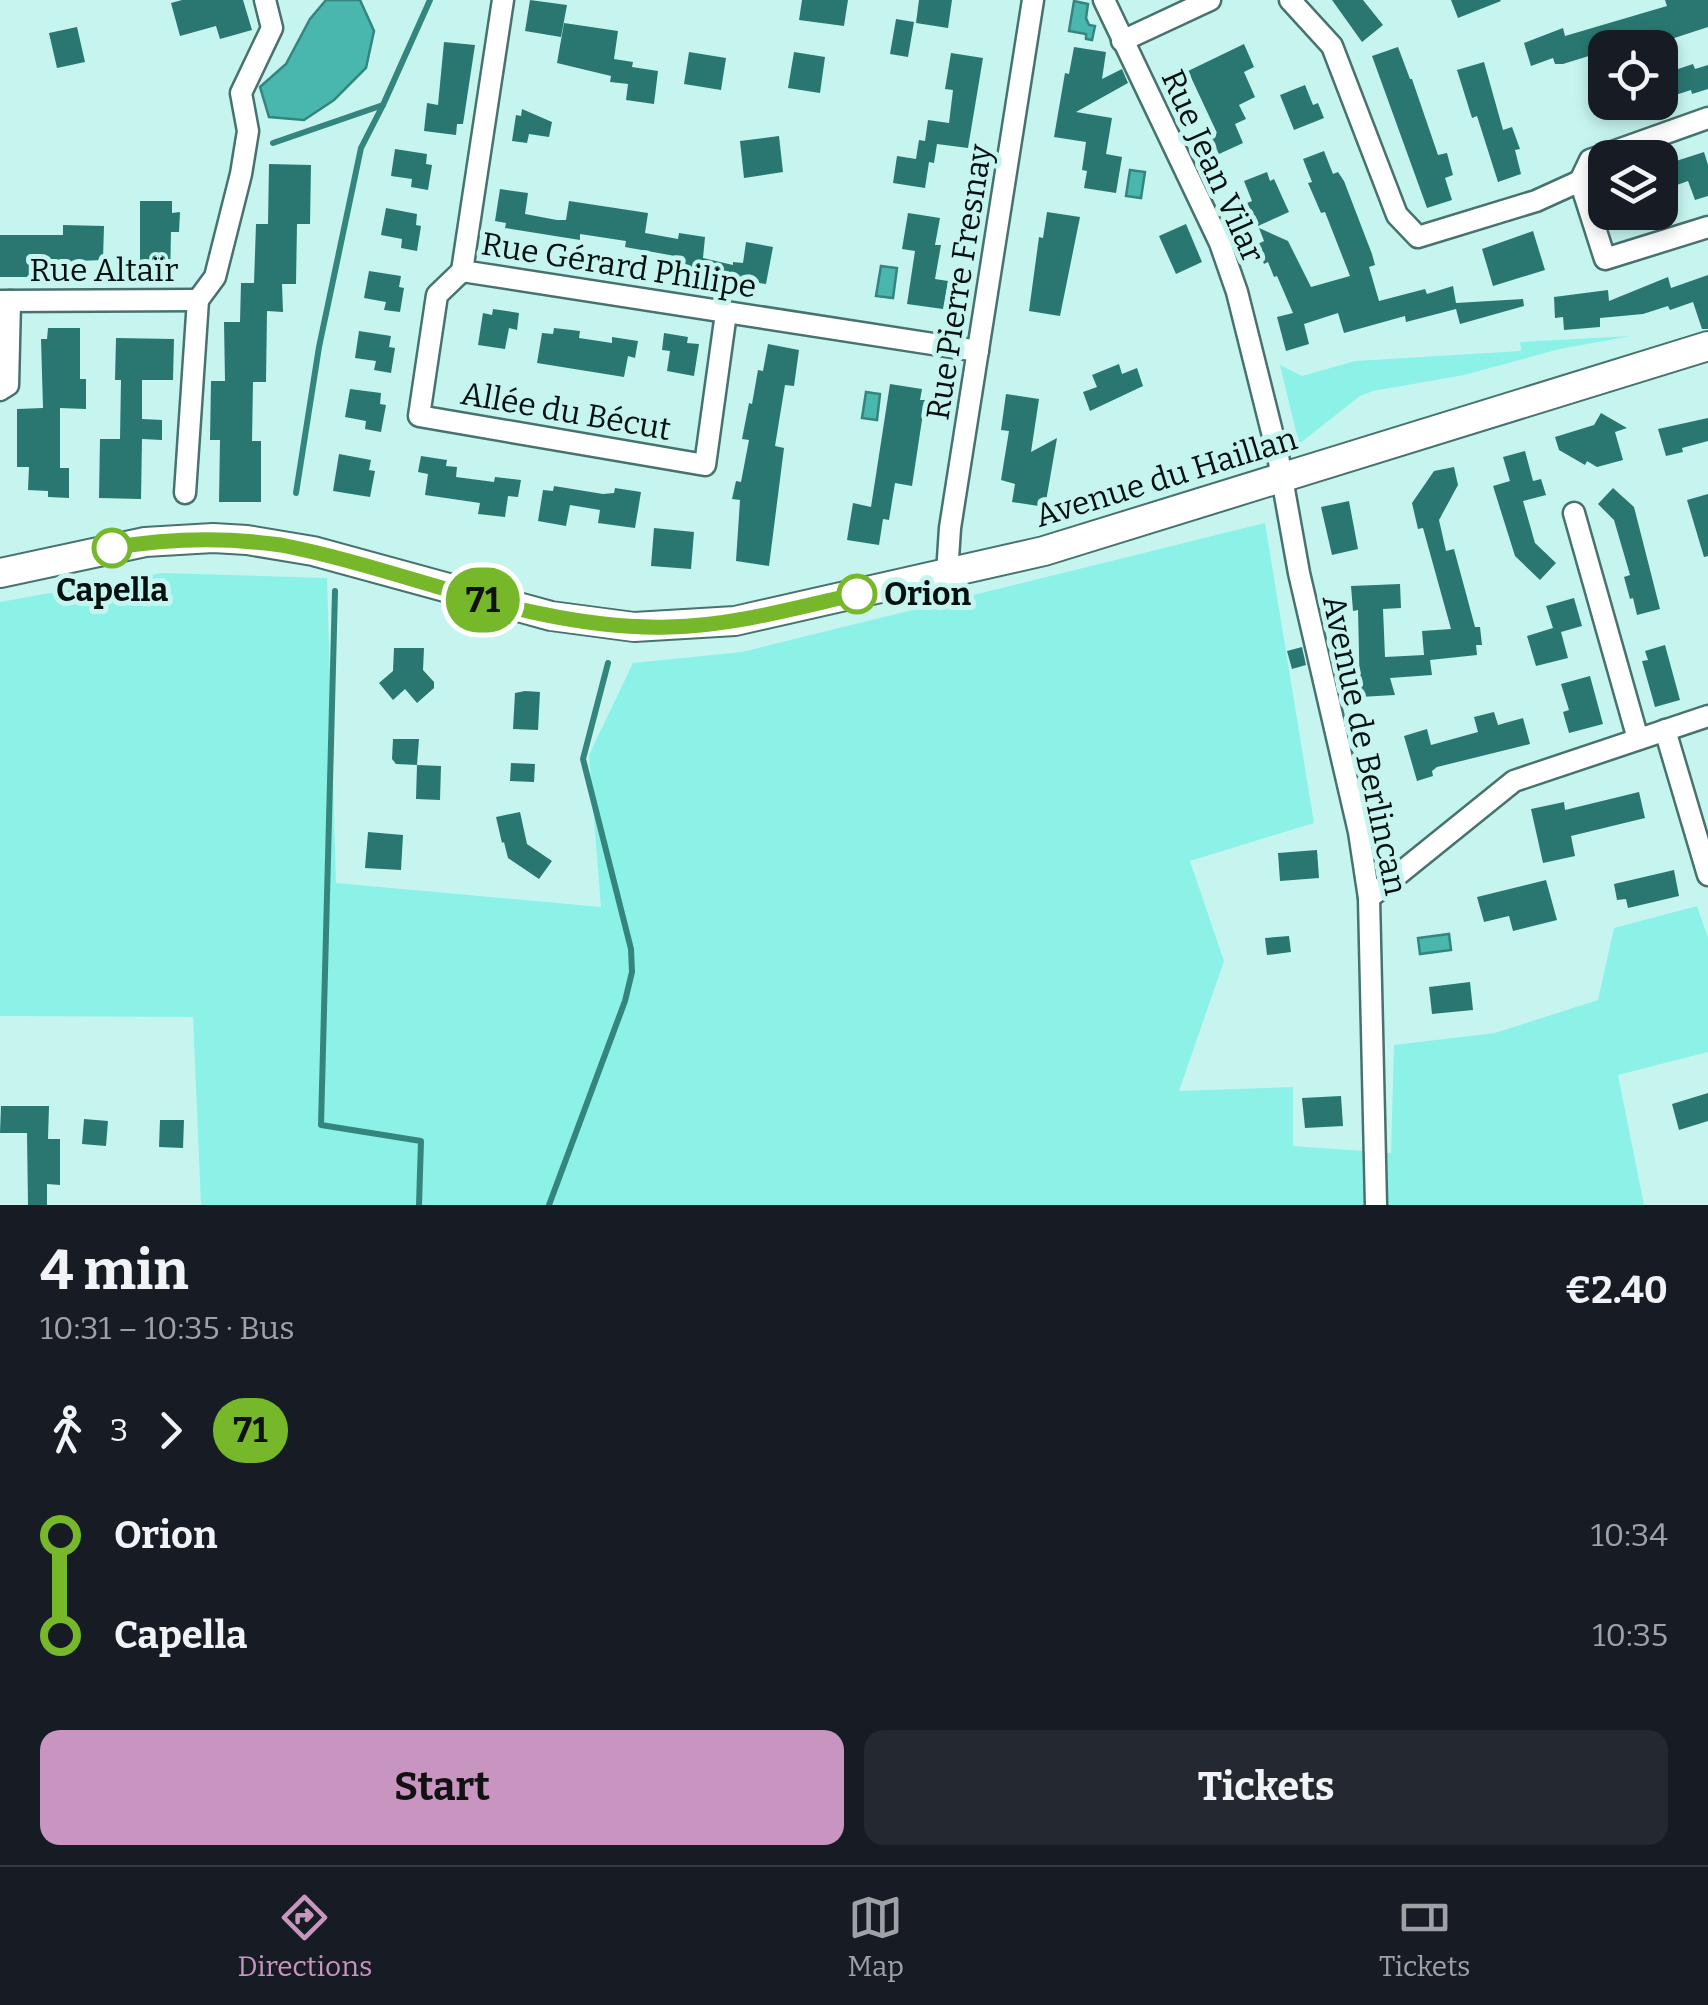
<!DOCTYPE html>
<html lang="en">
<head>
<meta charset="utf-8">
<style>
	:root { --surface:#171b24; --page:#242831; --text:#f1f3f6; --muted:#9ea1a6; --line:#363941; --accent:#c895c1 }
	body { margin:0; font-family:Bitter,serif; background:var(--page); color:var(--text); height:100vh; display:flex; flex-direction:column; font-size:38px; white-space:nowrap }
	* { box-sizing:border-box; margin:0 }
	p { font-size:32px; color:var(--muted) }
	.icon { flex:none; width:55px; height:55px; fill:none; stroke:currentColor; stroke-width:2; stroke-linecap:round; stroke-linejoin:round }
	.map { position:relative; height:1205px; overflow:hidden }
	.drawer { display:flex; flex-direction:column; background:var(--surface); flex:1 }
	.drawer>* { flex:none }
	.badge { padding:0 20px; border-radius:32px; font-size:35px; line-height:65px }
	.controls { position:absolute; left:1588px; top:30px; display:grid; gap:20px }
	.controls a { display:grid; place-items:center; width:90px; height:90px; border-radius:20px; background:var(--surface); box-shadow:0 5px 15px #0003; font-size:50px }
	.map>.badge { position:absolute; translate:-50% -50%; box-shadow:0 0 0 5px #fff }
	.legs { display:flex; align-items:center; gap:15px; height:110px; padding:0 40px; font-size:32px }
	.legs p { margin-inline-start:auto }
	.summary { display:flex; align-items:center; justify-content:space-between; height:170px; padding:0 40px }
	h1 { font-size:55px; font-weight:700; line-height:75px }
	.button { display:flex; gap:20px; margin-top:auto; padding:20px 40px }
	.button a { flex:1; height:115px; border-radius:20px; background:var(--accent); color:#111; font-size:40px; font-weight:700; line-height:115px; text-align:center }
	.button a+a { background:var(--page); color:var(--text) }
	ul { padding:0 40px; list-style:none }
	li { display:flex; align-items:center; gap:35px; height:100px; font-size:38px }
	li i { display:grid; place-items:center; width:15px; height:100%; margin:0 12px; background:currentColor }
	li i::after { content:''; width:25px; height:25px; margin:-12px; border:8px solid; border-radius:50%; background:var(--surface) }
	li p { margin-inline-start:auto }
	li:first-child i { background:linear-gradient(#0000 50%,currentColor 0) }
	li:last-child i { background:linear-gradient(currentColor 50%,#0000 0) }
	.menu { display:flex; justify-content:space-around; align-items:center; height:140px; border-top:2px solid var(--line); background:var(--surface); font-size:28px; color:var(--muted) }
	.menu a { display:grid; justify-items:center; gap:5px }
	.menu .active { color:var(--accent) }
	.map>svg:first-child { display:block }
</style>
</head>
<body>
<div class="map">
<svg width="1708" height="1205" viewBox="0 0 1708 1205">
	<rect width="100%" height="100%" fill="#c6f5f0"/>
	<!-- green -->
	<g fill="#8cf2e8">
		<polygon points="1631,336 1560,349 1464,375 1373,391 1360,396 1299,444 1280,365 1302,376 1355,361 1521,351 1520,342"/>
		<polygon points="1265,523 1314,823 1190,861 1224,961 1179,1091 1293,1087 1293,1146 1391,1153 1394,1045 1495,1033 1598,1000 1614,928 1697,906 1708,938 1708,1052 1618,1075 1644,1205 201,1205 193,1017 0,1016 0,602 162,573 327,578 336,883 601,907 589,755 633,663 742,652"/>
	</g>
	<!-- water -->
	<g fill="#4ab7ae" stroke="#34857e" stroke-width="2.5">
		<polygon points="326,0 360,0 374,31 366,68 334,100 304,120 269,117 260,87 286,64 310,19"/>
		<polygon points="1074,1 1088,4 1086,18 1089,25 1095,26 1092,40 1086,39 1086,34 1069,31"/>
		<polygon points="1130,170 1145,172 1141,198 1126,196"/>
		<polygon points="881,266 897,268 893,298 876,296"/>
		<polygon points="866,392 880,394 877,420 862,418"/>
		<polygon points="1449,934 1451,950 1420,954 1418,938"/>
	</g>
	<g fill="none" stroke-linecap="round" stroke-linejoin="round">
		<!-- stream -->
		<g stroke="#34857e" stroke-width="6">
			<polyline points="273,143 383,105 430,0"/>
			<polyline points="296,493 319,347 361,148 383,105"/>
			<polyline points="335,591 321,1125 421,1141 419,1205"/>
			<polyline points="549,1205 625,1001 632,972 631,949 583,759 608,663"/>
		</g>
	</g>
	<!-- building -->
	<g fill="#2a7771">
		<polygon points="182,0 243,0 252,30 220,39 216,26 180,36 171,3"/>
		<polygon points="530,0 567,5 561,37 525,31"/>
		<polygon points="802,0 848,0 844,26 799,20"/>
		<polygon points="919,0 952,0 948,28 916,23"/>
		<polygon points="1332,0 1363,0 1383,25 1362,42"/>
		<polygon points="1451,0 1500,0 1501,1 1458,18"/>
		<polygon points="1665,0 1708,0 1708,27 1662,42 1659,34 1615,48 1605,48 1605,51 1563,64 1555,64 1553,58 1531,66 1524,43 1563,28 1565,36 1667,6"/>
		<polygon points="896,19 914,22 908,57 890,54"/>
		<polygon points="564,23 618,31 614,59 633,62 632,67 658,71 654,104 626,100 628,84 610,82 611,76 557,63"/>
		<polygon points="77,27 85,62 57,68 49,33"/>
		<polygon points="444,42 475,45 463,124 457,124 456,135 424,131 427,103 438,105"/>
		<polygon points="1244,44 1254,67 1244,72 1255,97 1239,105 1246,119 1235,124 1243,143 1219,154 1210,136 1217,133 1188,71"/>
		<polygon points="1074,47 1106,52 1102,79 1122,69 1128,83 1076,112 1112,118 1106,154 1122,157 1116,193 1084,188 1087,171 1082,170 1086,142 1054,137 1065,73 1069,74"/>
		<polygon points="1398,47 1410,79 1412,79 1438,155 1447,153 1453,175 1445,178 1452,200 1427,208 1372,56"/>
		<polygon points="689,52 726,58 721,90 684,84"/>
		<polygon points="794,52 825,57 820,93 788,88"/>
		<polygon points="951,53 983,58 968,148 937,144 934,163 929,162 925,188 893,183 897,156 916,159 919,140 925,141 928,120 949,123 953,90 945,89"/>
		<polygon points="1484,62 1503,130 1512,127 1520,149 1515,150 1521,174 1498,182 1477,116 1472,118 1457,70"/>
		<polygon points="1693,64 1695,69 1708,65 1708,89 1692,94 1691,90 1660,100 1660,75"/>
		<polygon points="1305,85 1313,105 1318,103 1324,118 1294,130 1280,95"/>
		<polygon points="522,109 552,122 549,137 529,134 527,143 512,141 516,115 521,116"/>
		<polygon points="779,136 783,172 744,178 740,141"/>
		<polygon points="395,149 427,154 426,164 432,165 428,190 411,187 412,179 391,176"/>
		<polygon points="1324,151 1333,174 1338,172 1344,181 1372,254 1375,265 1369,267 1379,301 1425,289 1427,294 1453,286 1456,303 1523,299 1524,306 1460,324 1456,309 1406,322 1405,316 1344,333 1338,313 1304,324 1309,344 1286,351 1277,317 1293,313 1277,276 1274,277 1268,262 1264,264 1256,245 1264,241 1259,228 1288,241 1311,287 1350,276 1325,212 1321,213 1308,183 1312,182 1303,159"/>
		<polygon points="1704,152 1708,165 1708,196 1695,200 1688,181 1677,185 1670,163"/>
		<polygon points="269,164 311,165 310,224 297,224 296,284 282,284 283,312 267,311 266,382 253,382 252,441 261,441 261,502 219,502 220,440 210,440 211,381 225,381 224,322 240,322 241,283 254,283 256,224 268,224"/>
		<polygon points="1267,172 1270,181 1274,179 1289,212 1258,226 1247,203 1252,201 1244,181"/>
		<polygon points="500,189 528,193 525,214 557,220 566,220 569,201 648,213 645,233 678,239 679,233 705,237 703,258 733,265 733,262 743,263 746,242 773,247 766,284 683,272 684,266 673,264 675,256 625,247 626,241 580,234 580,240 505,228 506,223 495,221"/>
		<polygon points="140,201 172,201 172,213 180,212 179,232 171,232 170,280 140,280"/>
		<polygon points="386,208 417,214 416,225 421,226 417,251 401,248 402,239 381,235"/>
		<polygon points="1047,212 1080,217 1060,316 1029,311 1039,237 1043,238"/>
		<polygon points="908,213 940,218 935,245 941,245 935,279 948,281 943,309 907,304 915,251 902,249"/>
		<polygon points="1186,224 1202,262 1176,274 1159,236"/>
		<polygon points="63,225 104,226 103,260 54,262 54,277 0,277 0,235 63,235"/>
		<polygon points="1533,231 1545,270 1493,286 1482,249"/>
		<polygon points="369,271 401,276 399,287 404,288 400,312 384,310 386,302 364,298"/>
		<polygon points="1708,275 1708,329 1702,329 1693,302 1670,310 1668,306 1643,314 1600,318 1600,327 1564,330 1563,317 1555,318 1554,297 1608,290 1609,301 1668,277 1671,288"/>
		<polygon points="493,309 519,313 517,330 509,328 505,349 478,345 483,313 492,315"/>
		<polygon points="48,328 80,328 80,379 86,379 86,409 60,408 60,468 69,468 69,498 48,497 48,491 28,490 29,467 17,467 17,409 43,408 41,339 47,339"/>
		<polygon points="554,328 580,331 579,338 612,343 612,337 638,341 635,358 628,356 624,377 537,363 542,333 553,334"/>
		<polygon points="359,331 391,336 389,347 395,348 391,373 374,370 376,361 355,358"/>
		<polygon points="664,333 688,337 687,343 699,344 694,376 667,371 670,351 662,350"/>
		<polygon points="116,338 174,339 173,380 142,380 142,419 162,420 162,440 142,439 141,499 99,498 100,439 120,439 121,380 115,380"/>
		<polygon points="768,344 799,350 794,386 785,385 775,446 784,448 769,566 736,561 740,500 732,499 736,481 741,482 749,440 742,439 749,403 752,404 758,370 763,371"/>
		<polygon points="1119,364 1122,374 1137,368 1143,386 1090,411 1083,392 1097,387 1092,375"/>
		<polygon points="890,384 922,389 920,400 925,400 912,486 895,483 889,520 883,519 879,545 847,540 853,503 871,507"/>
		<polygon points="350,389 381,393 380,404 386,405 381,432 365,429 366,421 345,417"/>
		<polygon points="1006,394 1039,399 1031,452 1057,438 1045,507 1012,502 1015,484 1001,480 1009,431 1001,430"/>
		<polygon points="1601,413 1627,428 1615,432 1623,460 1597,467 1587,461 1585,465 1559,450 1555,437 1594,425"/>
		<polygon points="1708,418 1708,441 1682,448 1683,452 1666,456 1658,429"/>
		<polygon points="1525,451 1533,481 1541,479 1546,495 1523,501 1535,543 1556,563 1540,580 1515,556 1493,486 1510,481 1503,457"/>
		<polygon points="339,454 371,460 369,470 375,471 370,497 333,491"/>
		<polygon points="421,456 447,460 446,466 457,467 456,477 494,482 495,477 521,480 518,497 508,496 505,517 478,514 480,503 425,495 428,474 418,472"/>
		<polygon points="1454,467 1458,485 1439,520 1446,551 1454,549 1475,627 1480,627 1482,645 1476,645 1477,655 1430,660 1432,675 1390,678 1395,695 1360,697 1358,610 1353,611 1351,586 1400,584 1401,608 1383,609 1385,657 1424,655 1422,631 1451,629 1423,528 1418,529 1412,503 1434,471"/>
		<polygon points="554,486 603,494 614,493 615,488 641,492 635,528 598,523 600,510 570,505 566,526 538,521 543,490 553,491"/>
		<polygon points="1613,488 1634,507 1660,609 1637,615 1633,598 1630,599 1624,577 1630,575 1614,520 1598,504"/>
		<polygon points="1708,494 1708,556 1704,557 1687,500"/>
		<polygon points="1349,501 1358,549 1332,555 1321,507"/>
		<polygon points="654,528 694,532 691,569 651,566"/>
		<polygon points="1574,598 1582,626 1561,632 1568,658 1536,666 1527,636 1553,628 1546,606"/>
		<polygon points="1665,645 1680,700 1655,707 1642,661 1648,660 1645,651"/>
		<polygon points="1302,647 1306,665 1292,669 1287,651"/>
		<polygon points="394,648 424,648 423,670 434,682 434,688 417,703 405,689 393,700 379,683 393,671"/>
		<polygon points="1590,676 1603,724 1569,733 1563,712 1569,710 1561,684"/>
		<polygon points="525,691 540,692 538,730 513,729 515,693"/>
		<polygon points="1494,712 1498,725 1523,718 1530,744 1437,767 1432,771 1433,776 1417,781 1404,736 1427,729 1431,745 1478,732 1474,717"/>
		<polygon points="393,739 419,739 417,765 441,766 440,800 416,799 417,765 396,764 392,759"/>
		<polygon points="511,763 535,764 534,782 510,781"/>
		<polygon points="1639,792 1645,818 1571,836 1575,856 1543,863 1531,809 1564,802 1565,810"/>
		<polygon points="520,812 527,844 552,861 539,879 508,858 504,842 502,843 496,817"/>
		<polygon points="368,832 403,835 401,870 365,868"/>
		<polygon points="1317,850 1319,878 1280,881 1278,853"/>
		<polygon points="1674,870 1679,896 1628,908 1626,899 1617,900 1614,884"/>
		<polygon points="1546,880 1557,920 1513,931 1509,916 1484,922 1477,897"/>
		<polygon points="1289,936 1291,952 1267,955 1265,938"/>
		<polygon points="1470,982 1473,1010 1432,1014 1429,987"/>
		<polygon points="1708,1093 1708,1121 1679,1130 1672,1104"/>
		<polygon points="1341,1096 1343,1126 1305,1128 1302,1098"/>
		<polygon points="1,1106 49,1106 48,1139 60,1139 60,1185 47,1184 47,1205 28,1205 27,1133 0,1133"/>
		<polygon points="84,1119 108,1121 106,1146 82,1144"/>
		<polygon points="160,1120 184,1120 183,1148 159,1147"/>
	</g>
	<g fill="none" stroke-linecap="round" stroke-linejoin="round">
		<defs>
			<g id="minor">
				<polyline points="503,0 462,271 978,351"/>
				<polyline points="1104,0 1220,243 1237,292 1278,456 1299,573 1359,832 1369,898 1376,1205"/>
				<polyline points="1290,0 1332,46 1397,215 1418,237 1536,201 1580,181"/>
				<polyline points="1122,41 1210,0"/>
				<polyline points="1708,118 1590,160 1580,181 1605,259 1708,227"/>
				<polyline points="462,271 437,295 419,416 705,465 726,313"/>
				<polyline points="0,301 198,300"/>
				<polyline points="0,390 8,385 10,301"/>
				<polyline points="185,493 198,300 215,277 241,174 248,131 241,93 272,28 265,0"/>
				<polyline points="1574,513 1638,739"/>
				<polyline points="947,574 950,528 1033,0"/>
				<polyline points="1665,730 1708,875"/>
				<polyline points="1369,898 1514,781 1708,716"/>
			</g>
			<polyline id="tertiary" points="0,573 145,542 213,538 247,540 313,551 551,616 634,627 735,621 1044,551 1708,346"/>
		</defs>
		<!-- minor casing -->
		<use href="#minor" stroke="#47726d" stroke-width="25"/>
		<!-- tertiary casing -->
		<use href="#tertiary" stroke="#47726d" stroke-width="32"/>
		<!-- minor -->
		<use href="#minor" stroke="#fff" stroke-width="20"/>
		<!-- tertiary -->
		<use href="#tertiary" stroke="#fff" stroke-width="28"/>
	</g>
	<g fill="none" stroke-linecap="round" stroke-linejoin="round">
		<defs>
			<path id="line-1" d="M112,548C169,538 223,537 281,545C410,570 534,631 669,627C732,626 795,608 857,594"/>
		</defs>
		<!-- line-1 casing -->
		<use href="#line-1" stroke="#fff" stroke-width="22"/>
		<!-- line-1 -->
		<use href="#line-1" stroke="#76b82a" stroke-width="15"/>
	</g>
	<!-- markers -->
	<g fill="#fff" stroke="#76b82a" stroke-width="5">
		<circle cx="112" cy="548" r="18"/>
		<circle cx="857" cy="594" r="18"/>
	</g>
	<g text-anchor="middle" stroke-width="10" stroke-linejoin="round" paint-order="stroke">
		<!-- street labels -->
		<g font-size="32" fill="#02100f" stroke="#c6f5f0">
			<text transform="translate(1213 166) rotate(66)" y="11">Rue Jean Vilar</text>
			<text transform="translate(619 265) rotate(9)" y="11">Rue Gérard Philipe</text>
			<text x="104" y="281">Rue Altaïr</text>
			<text transform="translate(959 282) rotate(-81)" y="11">Rue Pierre Fresnay</text>
			<text transform="translate(566 411) rotate(10)" y="11">Allée du Bécut</text>
			<text transform="translate(1166 477) rotate(-17)" y="11">Avenue du Haillan</text>
			<text transform="translate(1365 745) rotate(78)" y="11">Avenue de Berlincan</text>
		</g>
		<!-- stop labels -->
		<g font-size="32" font-weight="bold" fill="#02100f" stroke="#c6f5f0">
			<text x="112" y="601">Capella</text>
			<text x="884" y="605" text-anchor="start">Orion</text>
		</g>
	</g>
</svg>
<div class="controls">
<a><svg class="icon" aria-label="locate" viewBox="0 0 24 24"><circle cx="12" cy="12" r="6"/><path d="M12 2v4M12 18v4M2 12h4M18 12h4"/></svg></a>
<a><svg class="icon" aria-label="layers" viewBox="0 0 24 24"><path d="M12 4l9 5-9 5-9-5zM3 14l9 5 9-5"/></svg></a>
</div>
<b class="badge" style="left:483px;top:600px;background:#76b82a;color:#111">71</b>
</div>
<section class="drawer">
<div class="summary"><div><h1>4 min</h1><p>10:31 – 10:35 · Bus</p></div><b>€2.40</b></div>
<div class="legs"><svg class="icon" aria-label="walk" viewBox="0 0 24 24"><circle cx="13" cy="4" r="2"/><path d="M13 8l-2 6 4 7M11 14l-3 7M7 12l3-4h3l4 4"/></svg>3<svg class="icon" aria-label="forward" viewBox="0 0 24 24"><path d="M9 5l7 7-7 7"/></svg><b class="badge" style="background:#76b82a;color:#111">71</b></div>
<ul>
<li><i style="color:#76b82a"></i><b>Orion</b><p>10:34</p></li>
<li><i style="color:#76b82a"></i><b>Capella</b><p>10:35</p></li>
</ul>
<div class="button"><a>Start</a><a>Tickets</a></div>
</section>
<nav class="menu">
<a class="active"><svg class="icon" aria-label="directions" viewBox="0 0 24 24"><path d="M12 3l9 9-9 9-9-9zM9 14v-3h6M13 9l2 2-2 2"/></svg>Directions</a>
<a><svg class="icon" aria-label="map" viewBox="0 0 24 24"><path d="M3 6l6-2 6 2 6-2v14l-6 2-6-2-6 2zM9 4v14M15 6v14"/></svg>Map</a>
<a><svg class="icon" aria-label="tickets" viewBox="0 0 24 24"><path d="M3 7h18v10H3zM15 7v10"/></svg>Tickets</a>
</nav>
</body>
</html>
